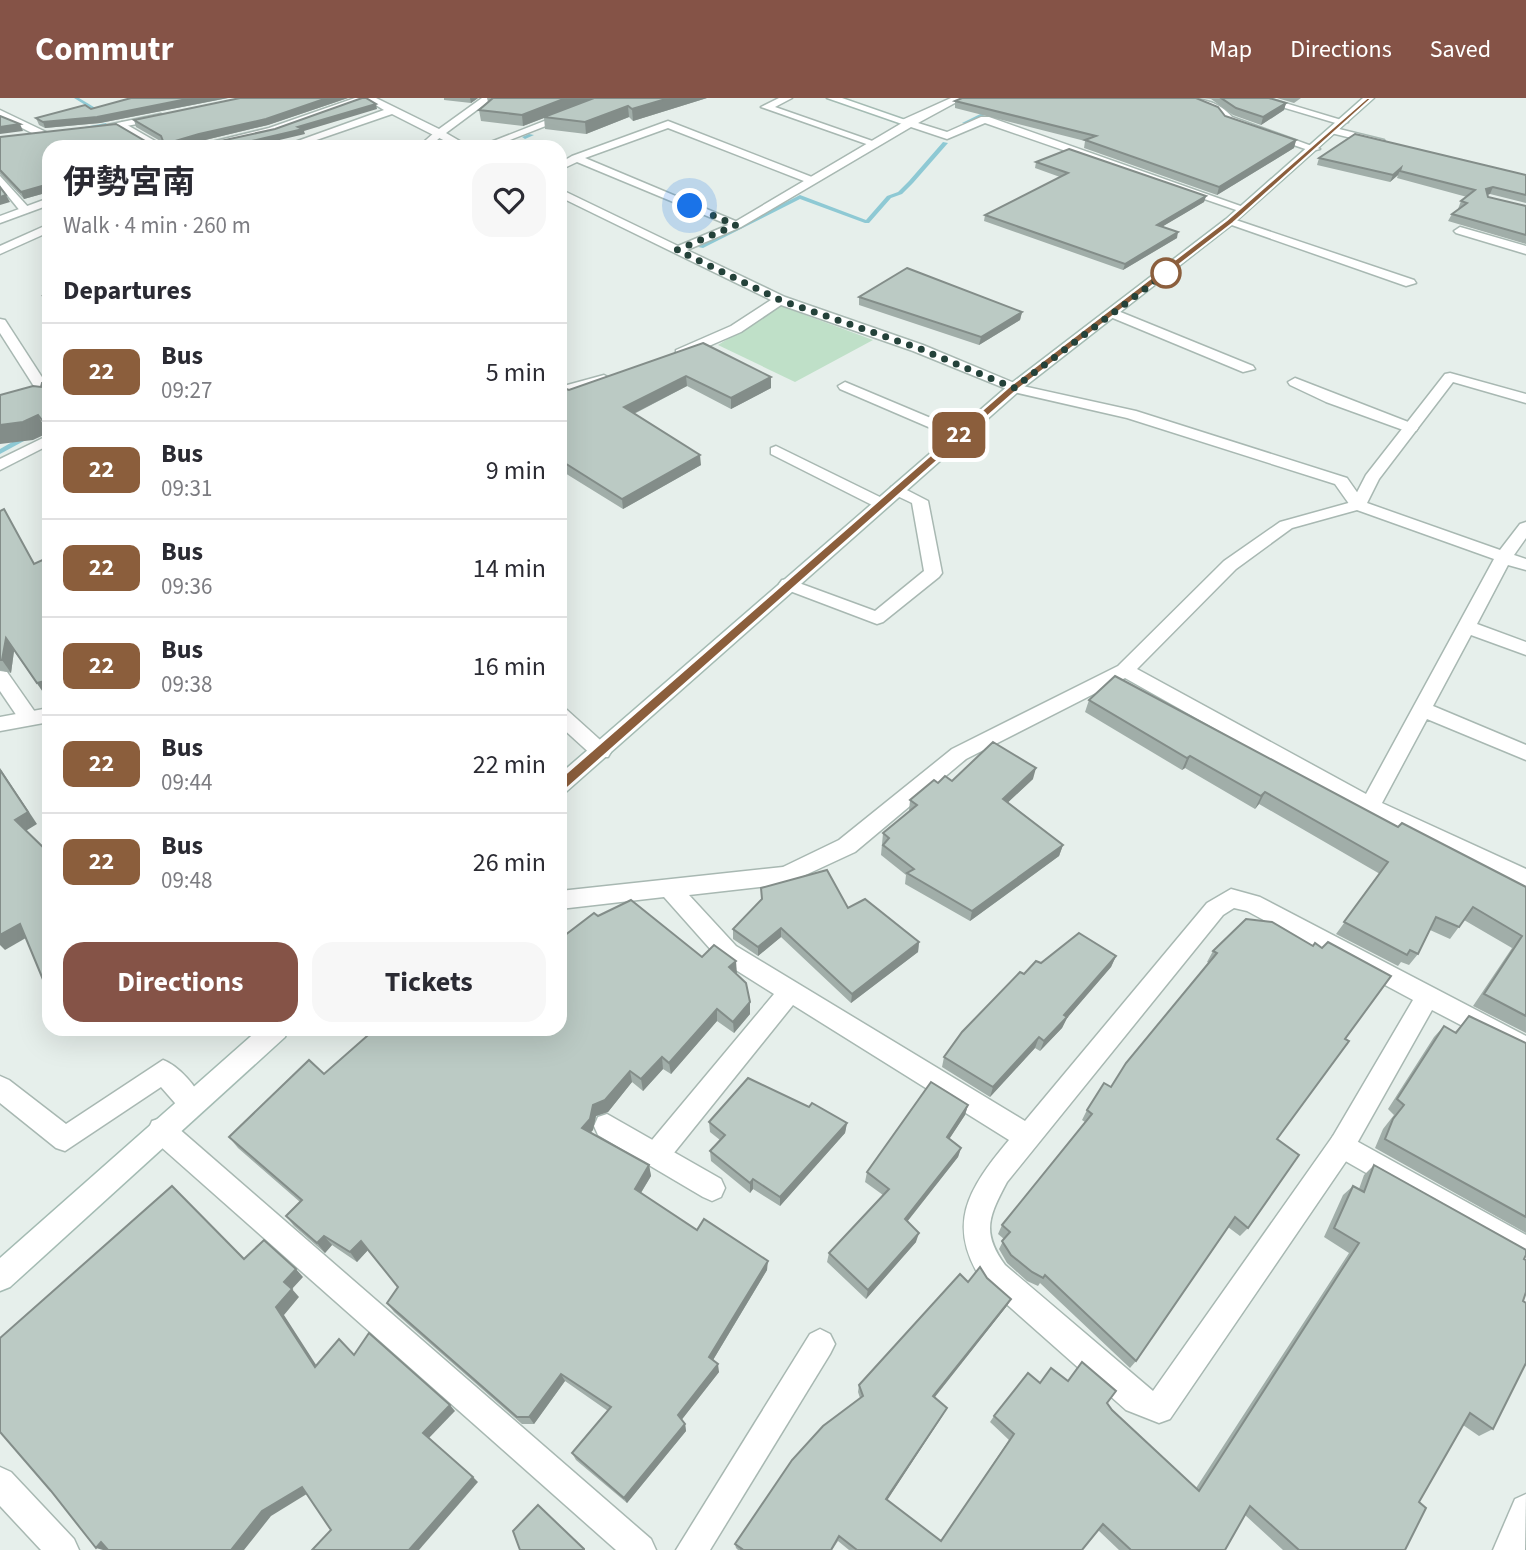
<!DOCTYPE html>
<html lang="en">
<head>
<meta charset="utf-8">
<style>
	:root { --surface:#fff; --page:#f7f7f7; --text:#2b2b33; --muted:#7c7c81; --line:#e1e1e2; --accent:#855347 }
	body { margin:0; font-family:"Source Sans 3","Noto Sans JP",sans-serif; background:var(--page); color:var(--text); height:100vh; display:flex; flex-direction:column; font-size:26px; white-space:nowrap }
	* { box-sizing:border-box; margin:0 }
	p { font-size:23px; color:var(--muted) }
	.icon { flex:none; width:38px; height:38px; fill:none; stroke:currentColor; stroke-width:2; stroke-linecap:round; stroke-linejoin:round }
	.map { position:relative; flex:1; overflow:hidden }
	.drawer { position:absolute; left:42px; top:42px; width:525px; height:896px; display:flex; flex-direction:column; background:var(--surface); border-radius:21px; box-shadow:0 7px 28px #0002 }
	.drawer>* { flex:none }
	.badge { padding:0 14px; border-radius:10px; font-size:24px; line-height:46px }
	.you { position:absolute; width:35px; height:35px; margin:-18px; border:5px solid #fff; border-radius:50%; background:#1a73e8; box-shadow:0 0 0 10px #1a73e833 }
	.map>.badge { position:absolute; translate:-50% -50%; box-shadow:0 0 0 4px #fff }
	h2 { padding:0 21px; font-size:26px; line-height:63px }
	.round { display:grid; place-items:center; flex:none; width:74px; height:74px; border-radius:21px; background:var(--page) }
	.summary { display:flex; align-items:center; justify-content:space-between; height:119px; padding:0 21px }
	h1 { font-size:33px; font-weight:700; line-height:52px }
	.button { display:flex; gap:14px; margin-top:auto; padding:14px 21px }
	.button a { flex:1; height:80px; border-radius:21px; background:var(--accent); color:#fff; font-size:28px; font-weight:700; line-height:80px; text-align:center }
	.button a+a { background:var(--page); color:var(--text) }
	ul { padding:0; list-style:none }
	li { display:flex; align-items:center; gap:21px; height:98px; padding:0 21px; border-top:2px solid var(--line) }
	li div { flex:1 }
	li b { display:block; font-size:26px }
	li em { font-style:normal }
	li .badge { min-width:77px; font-weight:700; text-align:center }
	header { display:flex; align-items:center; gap:42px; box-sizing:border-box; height:98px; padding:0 35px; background:var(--accent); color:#fff }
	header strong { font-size:33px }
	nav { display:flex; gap:38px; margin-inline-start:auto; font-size:24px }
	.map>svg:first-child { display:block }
</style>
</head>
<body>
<header>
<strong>Commutr</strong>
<nav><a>Map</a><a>Directions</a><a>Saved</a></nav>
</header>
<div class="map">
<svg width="1526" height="1452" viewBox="0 0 1526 1452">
	<rect width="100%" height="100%" fill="#e6efeb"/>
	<!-- green -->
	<polygon fill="#bfe0c8" points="781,208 873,242 795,284 718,247"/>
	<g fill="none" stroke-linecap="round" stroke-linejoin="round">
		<!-- stream -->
		<g fill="#8ec9d4" fill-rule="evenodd">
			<polygon points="74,0 79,0 107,17 103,18"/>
			<polygon points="1013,0 1019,0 967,26 962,25"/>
			<polygon points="106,25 108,28 77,33 74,31"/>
			<polygon points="529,36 534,37 525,41 522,39"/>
			<polygon points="513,42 515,45 504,49 496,49"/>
			<polygon points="943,44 948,45 913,85 902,96 891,100 869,125 865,125 800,101 703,150 698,149 800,97 866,122 887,98 898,94 909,83"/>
			<polygon points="28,335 35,337 0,356 0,351"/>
		</g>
		<defs>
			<g id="lane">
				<polygon points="355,0 369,0 276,34 210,49 191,49 269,30"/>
				<polygon points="779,0 792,0 775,9 881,46 872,48 761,9"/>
				<polygon points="1252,0 1268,0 1348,24 1339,26"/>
				<polygon points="668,23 817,81 818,83 809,85 668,30 585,60 740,125 742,127 736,130 577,64 560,72 560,65 572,58"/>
				<polygon points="122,24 162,47 163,49 151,49 118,29"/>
				<polygon points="435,34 444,36 429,49 418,49"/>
				<polygon points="49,100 49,107 0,125 0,118"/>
				<polygon points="1230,120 1414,182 1416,185 1406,188 1226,125 1224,123"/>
				<polygon points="1460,129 1526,148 1526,156 1456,135 1454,133"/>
				<polygon points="1113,211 1253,268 1255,271 1243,274 1108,218 1106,215"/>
				<polygon points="1295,280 1416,327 1418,330 1416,333 1406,333 1326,304 1290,287 1288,284"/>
				<polygon points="845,284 964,334 966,337 964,340 954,340 840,291 838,288"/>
				<polygon points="1014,286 1136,313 1347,380 1366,407 1358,412 1352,410 1335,386 1127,320 1009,293 1009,287"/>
				<polygon points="776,348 886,402 888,405 880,410 874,408 771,356 771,350"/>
				<polygon points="897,387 928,403 942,475 939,479 883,524 877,526 782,490 779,486 782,482 788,481 875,513 924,473 912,405 891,395 891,389"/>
				<polygon points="0,573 7,574 35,614 38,619 35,624 21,624 0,593"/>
				<path d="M163,962C179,968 197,989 204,1005L200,1013L191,1017L182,1013L161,989L65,1053L56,1050L0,1005V978L9,982L66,1026Z"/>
				<polygon points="607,1016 721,1081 725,1090 721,1099 712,1103 703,1099 598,1037 594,1028 598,1019"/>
				<polygon points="161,1020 170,1023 651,1441 656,1452 616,1452 152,1041 148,1032 152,1023"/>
				<polygon points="1342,1035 1526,1137 1526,1166 1333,1056 1329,1047 1333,1038"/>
			</g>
			<g id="street">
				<polygon points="364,0 376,0 439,31 482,0 493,0 446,35 470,49 457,49 392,16 296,49 281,49 384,12"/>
				<polygon points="603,0 617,0 492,49 478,49"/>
				<polygon points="951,0 964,0 918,25 947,34 981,19 989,19 1249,111 1239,113 985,25 947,41 911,29 741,129 687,152 785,199 923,247 1019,287 1019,293 1014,294 913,253 781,207 741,234 686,258 676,258 676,252 731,228 771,202 560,99 560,92 564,93 678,148 733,125 902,25 902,22"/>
				<path d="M1183,0C1201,0 1220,4 1232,19L1320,51L1311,53L1224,23L1218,14Z"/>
				<polygon points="0,12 46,34 47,36 38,38 0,19"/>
				<polygon points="161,16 165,21 93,34 88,31"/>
				<polygon points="1335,30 1384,42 1385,44 1380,47 1331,35 1330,33"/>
				<polygon points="0,78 29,110 29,114 21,114 0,88"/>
				<polygon points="49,126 49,134 0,156 0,148"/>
				<polygon points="0,221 5,222 49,290 49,305 44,304 0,235"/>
				<path d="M1450,275L1526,296V305L1453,284L1379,381L1367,405L1500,452L1520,426L1526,424V440L1514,457L1526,461V472L1508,467L1477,526L1526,544V557L1471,537L1433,608L1526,647V662L1427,621L1382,705L1526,771V790L1363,714L1125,580L966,661L855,754L786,786L689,797L736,848L1025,1023L1207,805L1231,791L1260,799L1526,938V961L1432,912L1351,1056L1170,1321L1159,1325L1126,1312L985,1187C944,1128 968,1091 1009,1042L793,907L665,1066L656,1069L647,1066L643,1057L647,1048L774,896L720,862L664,799L560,811V793L783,769L839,742L952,651L1118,568L1224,463L1280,424L1352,404L1366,377L1445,276ZM1357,412L1494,461L1366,696L1137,571L1236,471L1292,430ZM1234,810L1247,813L1413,902L1333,1038L1153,1293L1005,1167C981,1134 989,1118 1007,1084L1223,817Z"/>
				<polygon points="604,277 611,281 609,284 560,297 560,289"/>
				<polygon points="49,337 49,347 0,372 0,361"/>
				<polygon points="49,610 49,624 0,633 0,619"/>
				<polygon points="560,610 567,612 608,649 611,654 608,659 594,659 560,628"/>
				<polygon points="820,1231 830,1236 835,1246 830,1256 710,1452 676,1452 810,1236"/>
				<polygon points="0,1369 11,1374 74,1441 79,1452 41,1452 0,1408"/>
				<polygon points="1526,1396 1525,1452 1493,1452 1515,1401"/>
			</g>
			<g id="secondary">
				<polygon points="827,0 842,0 911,24 902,26"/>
				<polygon points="1363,0 1374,0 1234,125 1019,293 567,693 560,696 560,676 1009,287 1226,121"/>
				<polygon points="259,931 288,931 285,939 10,1189 0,1193 0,1160"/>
			</g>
		</defs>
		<!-- lane casing -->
		<use href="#lane" stroke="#a8b8b2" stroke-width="3"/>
		<!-- street casing -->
		<use href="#street" stroke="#a8b8b2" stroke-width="3"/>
		<!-- secondary casing -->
		<use href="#secondary" stroke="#a4bbb3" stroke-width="3"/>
		<!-- lane -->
		<use href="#lane" fill="#fff" fill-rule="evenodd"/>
		<!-- street -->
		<use href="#street" fill="#fff" fill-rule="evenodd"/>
		<!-- secondary -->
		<use href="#secondary" fill="#fff" fill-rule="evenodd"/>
	</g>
	<!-- wall -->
	<g fill="#a1aea9">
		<polygon points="131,0 228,0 100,25 45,30 39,27 36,20 91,11"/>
		<polygon points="240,0 348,0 268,27 201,43 180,49 49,49 49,94 24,101 0,76 0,39 116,26 147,44 160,45 162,44 136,29 134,22"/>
		<polygon points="444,0 478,0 471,5 444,2"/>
		<polygon points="487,0 707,0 633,23 629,19 586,36 545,31 544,20 523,28 481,23 479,12 488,4"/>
		<polygon points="1199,0 1269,0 1286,5 1284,12 1261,27 1233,17 1211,1"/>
		<polygon points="1277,0 1301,0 1294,5"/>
		<polygon points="955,3 1225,18 1296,42 1294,50 1217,97 1084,50 1085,43 955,10"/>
		<polygon points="1319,60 1526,77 1526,105 1490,96 1487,97 1488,99 1526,108 1526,146 1448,123 1452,116 1459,111 1458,111 1461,103 1467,99 1397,80 1398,77 1390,84 1317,67"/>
		<polygon points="1036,64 1206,98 1204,104 1163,128 1177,140 1123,172 984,123 985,117 1060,79 1035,70"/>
		<polygon points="859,199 1022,214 1020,222 979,247 859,207"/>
		<polygon points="703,245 771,290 731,311 687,288 634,316 701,367 623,411 560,372 560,292 569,292"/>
		<polygon points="0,413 35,466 49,459 49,596 45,597 14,553 11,575 0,572"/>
		<polygon points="1089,602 1398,729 1526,789 1526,935 1473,908 1512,850 1464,822 1450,841 1430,832 1418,856 1409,867 1401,864 1398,868 1336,836 1380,776 1259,706 1255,711 1185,670 1182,672 1085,614"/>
		<polygon points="1033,681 1008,704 1063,747 1059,758 970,823 905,786 906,777 881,757 883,735 909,713 910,702 938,685 952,683"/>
		<polygon points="761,790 848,810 919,844 918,854 851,905 781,839 758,858 733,841 733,831 761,802"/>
		<polygon points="598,818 702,859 737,876 750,916 734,935 717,923 671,976 663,971 643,993 632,984 608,1014 596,1018 593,1032 590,1034 649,1067 651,1078 641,1095 697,1132 767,1172 713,1262 719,1274 681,1322 685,1326 686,1333 627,1405 576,1362 572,1355 608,1313 565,1283 534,1326 522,1326 394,1214 387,1205 398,1189 368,1152 357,1164 332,1147 325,1155 294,1128 286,1118 300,1104 238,1050 229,1039 324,976 560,931"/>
		<polygon points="1213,853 1345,941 1277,1041 1248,1130 1240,1138 1228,1129 1136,1263 1130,1270 1040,1185 1038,1188 1027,1183 1007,1165 999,1151 1004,1141 998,1136 1002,1127 1085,1024 1082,1022 1087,1012 1111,989 1209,865 1207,864"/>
		<polygon points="1116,858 1111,869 1067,920 1062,930 1040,953 1035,950 990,999 942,969 944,959 1024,876 1041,865"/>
		<polygon points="1469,918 1526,945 1526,1135 1375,1050 1383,1031 1394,1017 1388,1011 1434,939 1444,928 1454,935"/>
		<polygon points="968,1007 965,1017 949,1041 961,1050 958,1059 907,1124 916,1144 866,1201 827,1164 829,1155 883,1097 865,1084 867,1074"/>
		<polygon points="809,1009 847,1025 845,1035 780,1108 753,1091 750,1095 711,1063 710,1053 720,1042 710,1034 709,1024"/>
		<polygon points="1374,1067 1524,1161 1523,1203 1526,1205 1526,1268 1525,1267 1493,1331 1479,1338 1463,1327 1419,1404 1405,1452 1283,1452 1245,1417 1225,1452 1119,1452 1098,1432 1082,1452 849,1452 838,1443 832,1452 738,1452 736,1450 735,1446 860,1300 858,1294 859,1287 968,1184 987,1180 1011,1201 1006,1209 935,1299 947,1310 887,1402 941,1443 1009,1342 990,1324 994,1318 1040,1285 1068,1283 1107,1305 1112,1312 1196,1390 1349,1155 1324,1139 1343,1097 1353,1088 1359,1091 1364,1077"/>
	</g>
	<!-- shaded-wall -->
	<g fill="#838d89">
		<polygon points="192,0 228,0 100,25 45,30 43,24"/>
		<polygon points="327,0 348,0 268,27 201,43 180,49 155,49"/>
		<polygon points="470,0 478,0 471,5"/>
		<polygon points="566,0 596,0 523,28 522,17"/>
		<polygon points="669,0 707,0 633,23 632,11"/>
		<polygon points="1286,5 1284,12 1261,27 1263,19"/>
		<polygon points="376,6 377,11 304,33 305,36 250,49 226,49 298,29"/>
		<polygon points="628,8 629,19 586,36 585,24"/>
		<polygon points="20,26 23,33 0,36 0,29"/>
		<polygon points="1296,42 1294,50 1217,97 1219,89"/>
		<polygon points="1401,70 1398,77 1390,84 1393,77"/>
		<polygon points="49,86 49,94 24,101 21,94"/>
		<polygon points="1493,89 1490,96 1483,98 1486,91"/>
		<polygon points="6,97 10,104 0,107 0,99"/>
		<polygon points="1206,98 1204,104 1155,133 1157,127"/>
		<polygon points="1178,134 1177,140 1123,172 1125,166"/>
		<polygon points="1022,214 1020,222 979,247 981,239"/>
		<polygon points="686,278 687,288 625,320 624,309"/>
		<polygon points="771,279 771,290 731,311 731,300"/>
		<polygon points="38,317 48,335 33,342 0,346 0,327"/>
		<polygon points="49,321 49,335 42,322"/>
		<polygon points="700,357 701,367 623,411 622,401"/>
		<polygon points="6,540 14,553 11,575 2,562"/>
		<polygon points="49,582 49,596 45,597 37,585"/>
		<polygon points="1190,658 1185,670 1182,672 1187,660"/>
		<polygon points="0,670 37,726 24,734 15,722"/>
		<polygon points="1036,670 1033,681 1000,712 1003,701"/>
		<polygon points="1265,694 1259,706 1255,711 1261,698"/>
		<polygon points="1063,747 1059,758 970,823 972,813"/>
		<polygon points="20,826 31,837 5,852 0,847 0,837"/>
		<polygon points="781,830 781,839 758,858 758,849"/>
		<polygon points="919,844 918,854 851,905 852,896"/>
		<polygon points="1116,858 1111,869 1067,920 1062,930 1040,953 1044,943 1064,917"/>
		<polygon points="736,863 737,876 729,869"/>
		<polygon points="750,904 750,916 734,935 733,924"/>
		<polygon points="717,911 717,923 671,976 669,965"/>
		<polygon points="1039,939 1035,950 990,999 993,989"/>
		<polygon points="662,959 663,971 643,993 641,981"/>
		<polygon points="630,973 632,984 608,1014 596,1018 593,1032 585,1041 582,1030 593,1007"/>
		<polygon points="968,1007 965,1017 944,1049 947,1039"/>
		<polygon points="847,1025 845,1035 780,1108 780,1099"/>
		<polygon points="961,1050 958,1059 902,1130 905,1121"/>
		<polygon points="649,1067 651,1078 637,1101 635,1091"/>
		<polygon points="753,1081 753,1091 750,1095 750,1085"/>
		<polygon points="919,1135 916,1144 866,1201 868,1192"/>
		<polygon points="324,1138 332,1147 325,1155 317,1145"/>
		<polygon points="361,1143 368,1152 357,1164 350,1154"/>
		<polygon points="768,1163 767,1172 710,1267 709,1259"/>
		<polygon points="296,1171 303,1179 292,1191 299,1199 284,1217 322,1276 315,1269 276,1209 284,1184"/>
		<polygon points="1011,1201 1006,1209 930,1305 933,1298"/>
		<polygon points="718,1266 719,1274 680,1324 678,1317"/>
		<polygon points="561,1276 565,1283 534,1326 529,1319"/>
		<polygon points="450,1307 455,1313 428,1341 423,1335"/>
		<polygon points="947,1310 943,1317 884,1407 886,1401"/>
		<polygon points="685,1326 686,1333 627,1405 624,1400"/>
		<polygon points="473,1379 478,1384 419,1452 409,1452"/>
		<polygon points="302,1389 310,1394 271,1418 244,1452 231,1452 262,1413"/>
		<polygon points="101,1444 109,1452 103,1452 96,1450"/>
	</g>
	<!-- building -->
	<g fill="#bbcac4" stroke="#838d89" stroke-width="2">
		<polygon points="131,0 192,0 97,19 43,24 36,20 85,7 91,11"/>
		<polygon points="240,0 327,0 266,21 199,36 155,49 49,49 49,86 21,94 0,72 0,39 116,26 147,44 160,45 163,43 161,38 134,22"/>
		<polygon points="362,0 366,0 376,6 298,29 303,31 226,49 209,49 207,46 275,31"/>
		<polygon points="493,0 566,0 522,17 479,12"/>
		<polygon points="594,0 669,0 632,11 628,8 585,24 544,19"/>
		<polygon points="962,0 1196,0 1218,9 1225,18 1296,42 1219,89 1085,42 1096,38 955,3"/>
		<polygon points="1221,0 1269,0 1286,5 1263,19 1236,10"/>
		<polygon points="0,18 20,26 0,29"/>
		<polygon points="1355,36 1526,77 1526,97 1493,89 1486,91 1488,99 1526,108 1526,137 1452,116 1467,105 1461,103 1475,92 1400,73 1401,70 1393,77 1319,60"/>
		<polygon points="1069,51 1206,98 1157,127 1178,134 1125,166 985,117 1068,75 1036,64"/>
		<polygon points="0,89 6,97 0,99"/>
		<polygon points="907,170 1022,214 981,239 859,199"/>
		<polygon points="49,196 49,204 43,198"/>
		<polygon points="703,245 771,279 731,300 686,278 624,309 700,357 622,401 560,362 560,292 564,290 569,292"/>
		<polygon points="49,284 49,321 42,322 38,317 23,324 0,327 0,297 33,288 41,289 42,285"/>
		<polygon points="4,411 34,466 49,459 49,582 37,585 6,540 2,562 0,562 0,413"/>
		<polygon points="1115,578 1398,729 1402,725 1526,789 1526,918 1484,896 1522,838 1473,809 1459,829 1436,819 1418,856 1410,852 1407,857 1344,824 1388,764 1265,694 1261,698 1190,658 1187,660 1089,602"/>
		<polygon points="993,644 1036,670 1003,701 1063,747 972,813 907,775 914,771 883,747 889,740 883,735 917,707 910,702 934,682 938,685 945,678 952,683"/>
		<polygon points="0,672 28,714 15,722 49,755 49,896 20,826 0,837"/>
		<polygon points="827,772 848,810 865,801 919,844 852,896 781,830 758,849 733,831 762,801 761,790"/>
		<polygon points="631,802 702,859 714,847 736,863 729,869 746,885 750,904 733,924 717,911 669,965 662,959 641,981 630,973 605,1002 593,1007 590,1021 582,1030 649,1067 635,1091 697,1132 704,1121 768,1163 709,1259 718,1266 678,1317 685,1326 624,1400 572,1355 611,1309 561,1276 529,1319 517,1319 387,1205 398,1189 361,1143 350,1154 324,1138 317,1145 286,1118 302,1102 229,1039 309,962 324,976 375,931 560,931 560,841 594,815 598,818"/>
		<polygon points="1246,821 1272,824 1313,848 1315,845 1322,850 1328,844 1391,878 1345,941 1349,943 1277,1041 1299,1057 1248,1130 1235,1119 1136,1263 1045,1177 1043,1180 1032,1174 1011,1157 1002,1143 1010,1134 1002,1127 1092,1016 1087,1012 1104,985 1111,989 1126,965 1217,855 1213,853"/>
		<polygon points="1079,835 1116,858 1064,917 1067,919 1044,943 1039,939 993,989 944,959 962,934 1020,874 1024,876 1036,863 1041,865"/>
		<polygon points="1469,918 1526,945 1526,1119 1385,1041 1393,1021 1404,1007 1397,1001 1444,928 1456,935"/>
		<polygon points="748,980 809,1009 812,1005 847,1025 780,1099 753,1081 750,1085 710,1053 725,1037 709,1024"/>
		<polygon points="931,984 968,1007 947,1039 961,1050 905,1121 919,1135 868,1192 829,1155 889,1091 867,1074"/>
		<polygon points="1374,1067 1526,1152 1526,1157 1524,1161 1526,1162 1526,1194 1523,1203 1526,1205 1526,1265 1493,1331 1470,1315 1419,1404 1426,1410 1405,1452 1299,1452 1250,1408 1225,1452 1131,1452 1103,1426 1082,1452 857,1452 839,1438 831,1452 741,1452 742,1451 735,1446 792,1362 823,1328 863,1298 859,1287 960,1176 968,1184 980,1169 987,1180 1011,1201 933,1298 947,1310 886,1401 941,1443 1014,1336 994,1318 1028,1275 1040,1285 1051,1270 1068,1283 1082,1264 1116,1293 1107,1305 1112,1312 1199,1393 1359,1145 1334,1130 1353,1088 1364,1094"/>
		<polygon points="172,1088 244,1161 264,1142 296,1171 284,1184 292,1191 276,1209 315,1269 339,1241 354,1257 369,1235 450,1307 423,1335 473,1379 409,1452 312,1452 331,1432 302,1389 262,1413 231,1452 108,1452 101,1444 96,1450 51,1393 0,1334 0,1240"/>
		<polygon points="538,1407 584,1451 584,1452 520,1452 513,1433"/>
	</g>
	<!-- line -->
	<polygon fill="#8b5e3c" stroke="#fff" stroke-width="2" points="1367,0 1372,0 1233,125 1017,292 565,692 555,692 555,685 1010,288 1227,122"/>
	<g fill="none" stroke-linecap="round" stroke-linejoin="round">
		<!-- walk -->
		<polyline stroke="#24423a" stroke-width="7" stroke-dasharray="0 12.6" points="690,108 736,127 677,152 780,202 918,250 1014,290 1166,175"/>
	</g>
	<!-- markers -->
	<circle fill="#fff" stroke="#8b5e3c" stroke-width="3.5" cx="1166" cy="175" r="14"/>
</svg>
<div class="you" style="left:690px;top:108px"></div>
<b class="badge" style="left:959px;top:337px;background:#8b5e3c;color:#fff">22</b>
<section class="drawer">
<div class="summary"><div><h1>伊勢宮南</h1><p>Walk · 4 min · 260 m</p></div><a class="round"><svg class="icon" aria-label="heart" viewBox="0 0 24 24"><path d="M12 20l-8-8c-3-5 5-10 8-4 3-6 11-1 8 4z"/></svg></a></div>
<h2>Departures</h2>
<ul>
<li><span class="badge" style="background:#8b5e3c;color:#fff">22</span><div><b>Bus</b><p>09:27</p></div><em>5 min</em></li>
<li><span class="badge" style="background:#8b5e3c;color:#fff">22</span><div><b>Bus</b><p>09:31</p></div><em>9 min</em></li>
<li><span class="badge" style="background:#8b5e3c;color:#fff">22</span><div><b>Bus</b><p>09:36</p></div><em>14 min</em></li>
<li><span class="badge" style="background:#8b5e3c;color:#fff">22</span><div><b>Bus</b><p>09:38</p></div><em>16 min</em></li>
<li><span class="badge" style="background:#8b5e3c;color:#fff">22</span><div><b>Bus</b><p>09:44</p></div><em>22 min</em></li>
<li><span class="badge" style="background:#8b5e3c;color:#fff">22</span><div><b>Bus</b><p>09:48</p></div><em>26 min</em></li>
</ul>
<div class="button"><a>Directions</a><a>Tickets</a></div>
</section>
</div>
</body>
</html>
